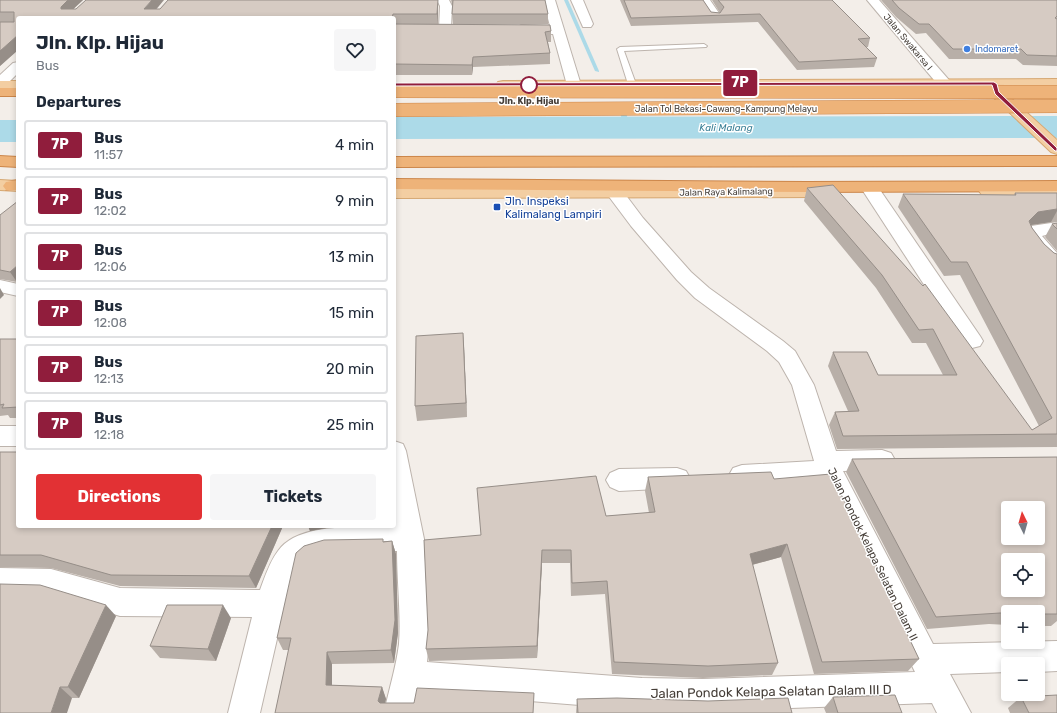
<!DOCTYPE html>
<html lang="en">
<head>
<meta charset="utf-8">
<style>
	:root { --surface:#fff; --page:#f6f6f7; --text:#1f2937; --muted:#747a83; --line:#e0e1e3; --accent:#e23134 }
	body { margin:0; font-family:Rubik,sans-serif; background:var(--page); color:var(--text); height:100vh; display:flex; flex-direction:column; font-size:15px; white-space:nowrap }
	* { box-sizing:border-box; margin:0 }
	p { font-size:13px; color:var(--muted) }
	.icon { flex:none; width:22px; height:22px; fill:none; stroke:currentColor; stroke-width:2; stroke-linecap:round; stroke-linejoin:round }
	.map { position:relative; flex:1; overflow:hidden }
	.sheet { position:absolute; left:16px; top:16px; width:380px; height:512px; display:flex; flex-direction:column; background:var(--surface); border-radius:4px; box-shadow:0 2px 6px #0003 }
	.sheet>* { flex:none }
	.badge { padding:0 8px; border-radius:3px; font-size:14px; line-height:26px }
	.needle { width:26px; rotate:355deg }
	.controls { position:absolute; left:1001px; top:501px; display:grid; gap:8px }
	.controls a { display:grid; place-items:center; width:44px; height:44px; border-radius:4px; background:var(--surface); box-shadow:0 2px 6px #0003; font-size:20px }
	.map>.badge { position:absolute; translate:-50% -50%; box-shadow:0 0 0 2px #fff }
	h2 { padding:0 20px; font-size:15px; line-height:36px }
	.round { display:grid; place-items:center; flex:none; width:42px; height:42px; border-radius:4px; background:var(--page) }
	.head { display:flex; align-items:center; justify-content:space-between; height:68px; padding:0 20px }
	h1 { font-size:19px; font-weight:700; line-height:30px }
	.action { display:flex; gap:8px; margin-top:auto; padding:8px 20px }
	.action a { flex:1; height:46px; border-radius:4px; background:var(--accent); color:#fff; font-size:16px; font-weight:700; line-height:46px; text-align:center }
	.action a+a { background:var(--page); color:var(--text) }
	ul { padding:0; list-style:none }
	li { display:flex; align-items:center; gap:12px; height:50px; margin:0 8px 6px; padding:0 12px; border:2px solid var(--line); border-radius:4px }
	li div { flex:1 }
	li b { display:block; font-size:15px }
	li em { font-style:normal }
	li .badge { min-width:44px; font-weight:700; text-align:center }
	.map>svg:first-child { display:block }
</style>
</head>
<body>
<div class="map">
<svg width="1057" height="713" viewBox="0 0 1057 713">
	<rect width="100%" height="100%" fill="#f3eee9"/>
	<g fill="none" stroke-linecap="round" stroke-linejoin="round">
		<!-- stream -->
		<g fill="#acdae8" fill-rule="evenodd">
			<polygon points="564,0 568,0 599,71 599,72 595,71"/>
			<polygon points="623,110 626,112 630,129 629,130 624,129 620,112"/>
		</g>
		<!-- river -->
		<g fill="#acdae8" fill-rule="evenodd">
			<polygon points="1057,116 1057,138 394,139 394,117"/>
			<rect x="0" y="120" width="18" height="22"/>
		</g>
		<defs>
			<polygon id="service" points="704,44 707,46 706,47 624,51 636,84 632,86 628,84 617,49 620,47"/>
			<g id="minor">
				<polygon points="437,0 449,0 452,6 451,28 449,31 441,31 439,28 440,6"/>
				<polygon points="543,0 555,0 581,85 579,88 569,88 567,85 553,34 521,33 515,29 521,25 550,26"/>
				<polygon points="571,0 583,0 593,24 591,27 583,27"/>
				<polygon points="698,0 710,0 721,16 719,19 711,19"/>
				<polygon points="867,0 879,0 949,80 951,83 949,86 939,86"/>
				<polygon points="18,62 18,73 5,86 0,87 0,75 13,63"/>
				<polygon points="872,186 878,187 980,336 983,341 980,346 972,348 964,346 863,191 866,187"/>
				<path d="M616,189L622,190L643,218L691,272L709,288L783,341L795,351L814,385L836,451L882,450L891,453L895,460L891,467L882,470L843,471L933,644L1057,641V671L1038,672V664H1008V672L950,674L971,713H937L932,703L703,711L642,710L420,692L416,713H384C389,689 396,668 399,644C401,615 397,580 397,551L329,552L309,558L298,568L285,604L260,713H228L252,617L120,616L51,595L0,594V568L51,569L120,588L260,590C265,577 269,563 278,551C299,521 362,528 394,527V441L403,444L406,451L424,539L429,642L427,662L642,678L703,679L915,672L823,482L742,485L733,482L729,475L733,468L742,465L814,461L792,385L779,362L767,351L695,298L677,280L631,226L607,194L610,190Z"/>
				<path d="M1051,223L1057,224V232L1042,236L1057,253V270C1044,267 1029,247 1023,235L1031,226Z"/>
				<polygon points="0,280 18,284 18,296 0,292"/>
				<rect x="0" y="426" width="18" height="20"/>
				<polygon points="677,468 686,471 690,478 686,485 677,488 619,491 610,487 606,480 610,473 619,469"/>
			</g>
			<g id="primary">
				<polygon points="1057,79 1057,87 997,87 1002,90 1057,140 1057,154 1051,152 992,96 975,88 503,89 498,88 496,85 498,82 503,81"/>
				<rect x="0" y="81" width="18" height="8"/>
				<polygon points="0,180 18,181 18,191 0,190"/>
				<polygon points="988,186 1057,186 1057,196 982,195 979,191 982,187"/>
				<polygon points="816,187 822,188 825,192 822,196 816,197 394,198 394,188"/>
			</g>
			<g id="motorway">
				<rect x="0" y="88" width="18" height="8"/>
				<polygon points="0,156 18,157 18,167 0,166"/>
				<polygon points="1057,156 1057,166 394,167 394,157"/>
				<polygon points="394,179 807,182 1057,181 1057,191 807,192 394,189"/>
				<polygon points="18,180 18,190 6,190 3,186 6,182"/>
			</g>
		</defs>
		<!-- service casing -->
		<use href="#service" stroke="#bdb4ad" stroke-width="2"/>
		<!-- minor casing -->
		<use href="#minor" stroke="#bdb4ad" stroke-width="2"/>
		<!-- primary casing -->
		<use href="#primary" stroke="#d6a873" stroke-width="2"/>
		<!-- motorway casing -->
		<use href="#motorway" stroke="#cc864a" stroke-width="2"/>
		<!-- service -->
		<use href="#service" fill="#fff" fill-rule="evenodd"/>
		<!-- minor -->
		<use href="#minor" fill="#fff" fill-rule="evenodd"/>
		<!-- primary -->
		<use href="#primary" fill="#f3cea2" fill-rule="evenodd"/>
		<!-- motorway -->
		<use href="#motorway" fill="#eeb379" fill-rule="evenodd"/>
		<defs>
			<g id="motorway-bridge">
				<polyline points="394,91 1057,92"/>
				<polyline points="394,110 1057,106"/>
			</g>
		</defs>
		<!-- motorway-bridge casing -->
		<use href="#motorway-bridge" stroke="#cc864a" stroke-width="14" stroke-linecap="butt"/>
		<!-- motorway-bridge -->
		<use href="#motorway-bridge" stroke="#eeb379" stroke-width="13"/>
	</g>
	<!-- wall -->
	<g fill="#b8afa8">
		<polygon points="0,0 83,0 73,9 160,9 168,0 438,0 438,24 453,24 452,14 452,4 451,0 545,0 548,14 548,24 460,24 551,31 551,42 548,42 550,53 550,64 473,67 472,75 394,75 394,24 425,24 394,24 394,18 18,18 18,50 0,66"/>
		<polygon points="620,0 703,0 711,12 720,13 712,0 832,0 870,38 868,47 866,47 877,58 874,67 797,70 758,22 631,26"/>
		<polygon points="881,0 1057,0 1057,66 1023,65 1016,59 949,59 926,33 916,34 896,17"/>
		<polygon points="807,188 1032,430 1039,426 960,275 944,276 898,207 903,194 1014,195 1015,193 1057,193 1057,222 1051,222 1031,225 1032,228 1044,244 1054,253 1057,254 1057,447 837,449 829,425 835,412 848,411 828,366 833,352 878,375 943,375 926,343 912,343 876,288 804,201"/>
		<polygon points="0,215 17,282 0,279"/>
		<polygon points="1057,223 1057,251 1045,237 1052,224"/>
		<polygon points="463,333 464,347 467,417 417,421 415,406"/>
		<polygon points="0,339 18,339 18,418 10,418 8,415 0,416"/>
		<polygon points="0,452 18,526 283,526 256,588 120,586 51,568 0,567"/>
		<polygon points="1057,457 1057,621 1051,626 1038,626 1038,612 1008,612 1008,625 989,624 927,629 846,472 852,459"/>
		<polygon points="648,477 774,479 903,619 901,621 919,659 908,671 814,674 781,557 752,565 778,663 772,675 703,678 612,674 605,594 571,596 570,563 542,563 537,658 429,661 426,649 481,535 606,516 649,513 645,491"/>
		<polygon points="308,526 365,526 332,527 310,531"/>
		<polygon points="384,541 392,541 396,554 398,633 394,663 332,664 332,685 382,687 386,699 385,703 414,703 534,693 533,713 275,713 289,650 283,650 277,638"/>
		<polygon points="116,616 79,698 72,698 0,713"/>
		<polygon points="231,618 216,661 160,658 150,646"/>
		<polygon points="833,697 902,713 826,713 824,708"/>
		<polygon points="1021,697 1057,713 1010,713 1008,708"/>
		<polygon points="577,699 792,713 576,713"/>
	</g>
	<!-- shaded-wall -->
	<g fill="#968e88">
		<polygon points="68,0 83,0 65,17 61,9 61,7"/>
		<polygon points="152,0 164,0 149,18 144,9"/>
		<polygon points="438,0 438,24 437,14"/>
		<polygon points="18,35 18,50 0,66 0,51"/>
		<polygon points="473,57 473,67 472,75 472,65"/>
		<polygon points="1057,209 1057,211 1051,222 1031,225 1029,221 1038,212"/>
		<polygon points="18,265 18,281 17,282 10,272"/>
		<polygon points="0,288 4,295 0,299"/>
		<polygon points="463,333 464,347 467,417 466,403"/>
		<polygon points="272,526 283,526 256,588 249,576"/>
		<polygon points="308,526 332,526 332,527 310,531"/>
		<polygon points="392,541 396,554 398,633 394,663 391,650"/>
		<polygon points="787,544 781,557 744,567 750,554"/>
		<polygon points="542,550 542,563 537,658 537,646"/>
		<polygon points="106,605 116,616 79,698 68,687"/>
		<polygon points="223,605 231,618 216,661 208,649"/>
		<polygon points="327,652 332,664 332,697 326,685"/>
		<polygon points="60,687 72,698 67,713 51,713"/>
		<polygon points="382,687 386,699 383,713 378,701"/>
	</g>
	<!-- building -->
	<g fill="#d6cbc3" stroke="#968e88" fill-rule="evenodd">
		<polygon points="0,0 68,0 61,7 61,9 76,9 86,0 152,0 144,9 160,9 168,0 438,0 437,14 393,14 392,18 18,18 18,35 0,51 0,22 14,22 14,12 0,12"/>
		<polygon points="453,0 545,0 548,14 452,14"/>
		<polygon points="624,0 703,0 711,12 720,13 724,7 718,0 832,0 870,38 858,39 877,58 799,62 760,14 631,18"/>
		<polygon points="892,0 1057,0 1057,16 1055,18 1057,19 1057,56 1027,55 1021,49 953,49 929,24 919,24 899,8"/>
		<polygon points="394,24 550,25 551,31 545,32 550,53 473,57 472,65 394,64"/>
		<polygon points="833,185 923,286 925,284 1032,430 1052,418 967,262 951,262 903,194 1016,195 1015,193 1057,193 1057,209 1038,212 1029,221 1032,228 1044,244 1054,253 1057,254 1057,434 843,436 835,412 859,411 833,352 867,352 878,375 957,375 933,329 919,330 882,275 807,188"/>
		<polygon points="18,201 18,265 10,272 0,270 0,215"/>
		<polygon points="1057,223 1057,229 1052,224"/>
		<polygon points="463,333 466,403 415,406 416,336"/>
		<polygon points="0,339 18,339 18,407 2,408 4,404 0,405"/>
		<polygon points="0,452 18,452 18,526 272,526 249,576 111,575 41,555 0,555"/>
		<path d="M1057,457V614H1038V612H1008V613H1000L936,617L852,459ZM1008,508H1038V538H1008ZM1008,560H1038V590H1008Z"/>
		<polygon points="771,472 774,479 831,474 903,619 900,619 919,659 822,662 787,544 750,554 778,663 708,666 614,662 607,581 572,583 571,550 542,550 537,646 426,649 428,630 424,540 481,535 477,488 596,476 606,516 655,512 648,477"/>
		<polygon points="383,539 383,542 392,541 395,620 391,650 327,652 326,685 382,687 378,701 380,703 414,703 417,688 534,693 533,713 275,713 291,638 277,638 296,553 304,546 324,540"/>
		<polygon points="0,584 40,585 106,605 68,687 60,687 51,713 0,713"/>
		<polygon points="167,605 223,605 208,649 150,646"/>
		<polygon points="895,695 902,713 838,713 833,697"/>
		<polygon points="1057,695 1057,713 1029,713 1021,697"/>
		<polygon points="617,698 708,701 788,698 792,713 578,713 577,699"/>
	</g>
	<!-- line -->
	<polygon fill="#901d3c" stroke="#fff" points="994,82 997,84 999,92 1057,148 1057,151 1055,151 995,94 992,85 394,86 392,85 394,83"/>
	<!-- markers -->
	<circle fill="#3f7fe0" stroke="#fff" stroke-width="1.5" cx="967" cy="49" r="4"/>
	<circle fill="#fff" stroke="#901d3c" stroke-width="2" cx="529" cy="85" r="8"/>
	<rect fill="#1a4fb4" stroke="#fff" stroke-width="1.5" x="493" y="203" width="8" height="8" rx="2"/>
	<g text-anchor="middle" stroke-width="3" stroke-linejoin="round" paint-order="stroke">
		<!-- far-street labels -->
		<g font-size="9" fill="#453e38" stroke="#fff">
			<text transform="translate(908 42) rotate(50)" y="3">Jalan Swakarsa I</text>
			<text x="726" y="112">Jalan Tol Bekasi–Cawang–Kampung Melayu</text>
			<text transform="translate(726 192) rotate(-1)" y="3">Jalan Raya Kalimalang</text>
		</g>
		<!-- far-shop labels -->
		<g font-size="9" fill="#366cbe" stroke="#fff" text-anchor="start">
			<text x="975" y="52">Indomaret</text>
		</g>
		<!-- far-stop labels -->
		<g font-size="9" font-weight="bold" fill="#453e38" stroke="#fff">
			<text x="529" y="104">Jln. Klp. Hijau</text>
		</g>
		<!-- far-water labels -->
		<g font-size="10" font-style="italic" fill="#397f96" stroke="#fff">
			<text x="726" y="131">Kali Malang</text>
		</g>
		<!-- transit labels -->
		<g font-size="11" fill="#164399" stroke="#fff" text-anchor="start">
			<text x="505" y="205">Jln. Inspeksi<tspan x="505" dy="13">Kalimalang Lampiri</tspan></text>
		</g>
		<!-- street labels -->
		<g font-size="11" fill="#453e38" stroke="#fff">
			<text transform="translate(873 554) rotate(64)" y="4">Jalan Pondok Kelapa Selatan Dalam II</text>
		</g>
		<!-- near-street labels -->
		<g font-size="13" fill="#453e38" stroke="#fff">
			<text transform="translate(771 691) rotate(-1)" y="5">Jalan Pondok Kelapa Selatan Dalam III D</text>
		</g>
	</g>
</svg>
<div class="controls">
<a><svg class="needle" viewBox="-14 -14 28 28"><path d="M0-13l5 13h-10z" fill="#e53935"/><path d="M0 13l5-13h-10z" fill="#747a83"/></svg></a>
<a><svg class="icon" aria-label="locate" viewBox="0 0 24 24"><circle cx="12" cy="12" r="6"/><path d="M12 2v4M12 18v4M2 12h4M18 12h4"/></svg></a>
<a>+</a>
<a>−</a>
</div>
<b class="badge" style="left:740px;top:83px;background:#901d3c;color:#fff">7P</b>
<section class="sheet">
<div class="head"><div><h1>Jln. Klp. Hijau</h1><p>Bus</p></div><a class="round"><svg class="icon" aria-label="heart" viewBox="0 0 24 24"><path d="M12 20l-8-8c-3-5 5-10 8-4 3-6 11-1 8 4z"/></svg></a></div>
<h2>Departures</h2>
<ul>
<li><span class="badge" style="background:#901d3c;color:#fff">7P</span><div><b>Bus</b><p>11:57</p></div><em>4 min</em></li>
<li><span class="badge" style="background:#901d3c;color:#fff">7P</span><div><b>Bus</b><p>12:02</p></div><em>9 min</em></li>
<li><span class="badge" style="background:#901d3c;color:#fff">7P</span><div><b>Bus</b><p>12:06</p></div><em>13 min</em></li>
<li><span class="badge" style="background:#901d3c;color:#fff">7P</span><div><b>Bus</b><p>12:08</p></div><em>15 min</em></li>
<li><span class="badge" style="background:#901d3c;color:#fff">7P</span><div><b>Bus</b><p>12:13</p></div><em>20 min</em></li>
<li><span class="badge" style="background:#901d3c;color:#fff">7P</span><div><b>Bus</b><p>12:18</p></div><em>25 min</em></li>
</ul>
<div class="action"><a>Directions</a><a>Tickets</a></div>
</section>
</div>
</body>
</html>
